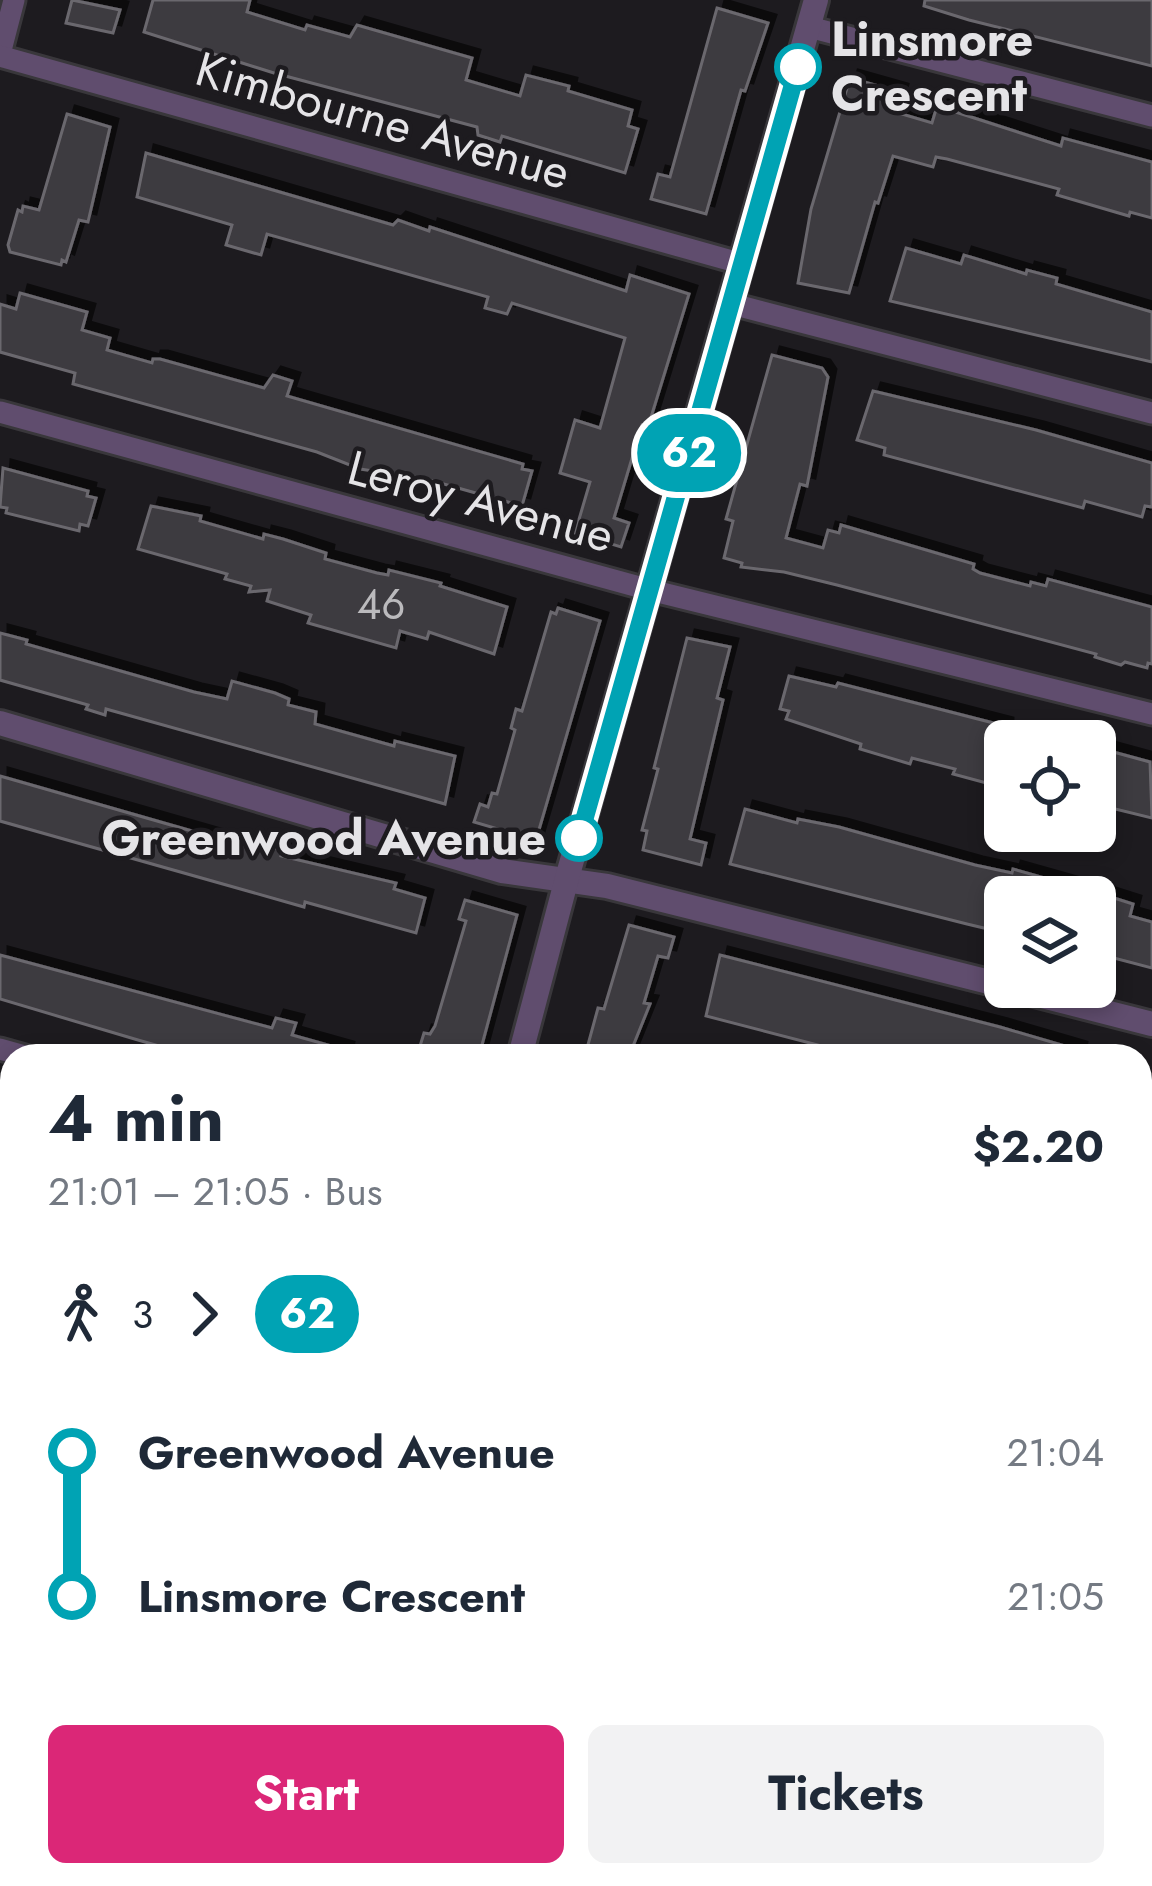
<!DOCTYPE html>
<html lang="en">
<head>
<meta charset="utf-8">
<style>
	:root { --surface:#fff; --page:#f2f2f3; --text:#1f2937; --muted:#747a83; --accent:#db2777 }
	body { margin:0; font-family:Jost,sans-serif; background:var(--page); color:var(--text); height:100vh; display:flex; flex-direction:column; font-size:45px; white-space:nowrap }
	* { box-sizing:border-box; margin:0 }
	p { font-size:39px; color:var(--muted) }
	.icon { flex:none; width:66px; height:66px; fill:none; stroke:currentColor; stroke-width:2; stroke-linecap:round; stroke-linejoin:round }
	.map { position:relative; flex:1; overflow:hidden }
	.sheet { position:absolute; left:0px; top:1044px; width:1152px; height:843px; display:flex; flex-direction:column; background:var(--surface); border-radius:36px 36px 0 0; box-shadow:0 6px 18px #0003 }
	.sheet>* { flex:none }
	.badge { padding:0 24px; border-radius:39px; font-size:42px; line-height:78px }
	.tools { position:absolute; left:984px; top:720px; display:grid; gap:24px }
	.tools a { display:grid; place-items:center; width:132px; height:132px; border-radius:18px; background:var(--surface); box-shadow:0 6px 18px #0003; font-size:60px }
	.map>.badge { position:absolute; translate:-50% -50%; box-shadow:0 0 0 6px #fff }
	.legs { display:flex; align-items:center; gap:18px; height:132px; padding:0 48px; font-size:39px }
	.legs p { margin-inline-start:auto }
	.overview { display:flex; align-items:center; justify-content:space-between; height:204px; padding:0 48px }
	h1 { font-size:66px; font-weight:700; line-height:90px }
	.primary-button { display:flex; gap:24px; margin-top:auto; padding:24px 48px }
	.primary-button a { flex:1; height:138px; border-radius:18px; background:var(--accent); color:#fff; font-size:48px; font-weight:700; line-height:138px; text-align:center }
	.primary-button a+a { background:var(--page); color:var(--text) }
	ul { padding:0 48px; list-style:none }
	li { display:flex; align-items:center; gap:42px; height:144px; font-size:45px }
	li i { display:grid; place-items:center; width:18px; height:100%; margin:0 15px; background:currentColor }
	li i::after { content:''; width:30px; height:30px; margin:-15px; border:9px solid; border-radius:50%; background:var(--surface) }
	li p { margin-inline-start:auto }
	li:first-child i { background:linear-gradient(#0000 50%,currentColor 0) }
	li:last-child i { background:linear-gradient(currentColor 50%,#0000 0) }
	.map>svg:first-child { display:block }
</style>
</head>
<body>
<div class="map">
<svg width="1152" height="1886" viewBox="0 0 1152 1886">
	<defs>
		<filter id="shadow"><feDropShadow dx="8" dy="-8" stdDeviation="0" flood-color="#0009"/></filter>
	</defs>
	<rect width="100%" height="100%" fill="#1d1b1f"/>
	<!-- building -->
	<g fill="#3d3a3f" stroke="#6b686e" stroke-width="3" filter="url(#shadow)">
		<polygon points="72,0 120,10 113,33 66,23"/>
		<polygon points="153,0 250,0 247,12 305,30 307,25 350,37 357,25 472,58 466,80 520,96 526,75 569,86 568,91 632,110 628,126 638,129 625,173 502,136 500,142 478,135 477,127 274,73 144,32"/>
		<polygon points="925,0 1152,0 1152,66 969,20 924,6"/>
		<polygon points="717,8 768,23 745,91 741,90 706,214 651,199 658,174 670,177"/>
		<polygon points="850,78 900,92 895,112 932,123 937,106 1061,146 1063,138 1152,162 1152,218 1130,212 1129,216 1057,195 1059,189 947,159 936,157 933,167 893,156 878,203 875,202 849,293 798,283 811,209"/>
		<polygon points="67,114 110,127 88,222 79,220 66,262 62,260 61,265 10,252 8,245 18,210 22,212 23,206 39,210"/>
		<polygon points="146,153 393,225 398,220 429,231 430,227 626,291 630,275 689,294 648,427 642,425 614,518 629,523 621,547 575,533 590,482 560,473 575,420 600,428 625,338 512,303 507,314 485,308 488,297 267,234 261,255 226,245 232,225 137,197"/>
		<polygon points="906,248 961,264 964,255 1026,274 1027,270 1057,278 1056,284 1152,312 1152,362 890,301"/>
		<polygon points="20,293 87,312 82,330 110,338 107,350 152,363 153,359 160,359 264,388 273,375 292,381 287,396 523,464 522,469 532,471 522,506 426,479 360,469 317,452 73,384 75,373 0,352 0,304 16,309"/>
		<polygon points="772,355 822,368 828,377 807,486 800,484 786,538 823,548 828,530 839,533 841,525 974,564 973,569 980,573 1030,586 1031,582 1046,586 1048,579 1152,607 1152,664 1148,663 1147,668 1125,662 1121,665 1095,657 1096,654 837,585 784,572 741,567 742,563 724,558 733,521 726,519"/>
		<polygon points="873,391 1036,430 1152,463 1152,507 1145,506 1142,517 1085,501 1083,508 884,455 885,448 857,440"/>
		<polygon points="3,468 88,491 87,496 96,498 88,526 80,524 79,531 6,513 7,508 0,507"/>
		<polygon points="151,506 201,516 200,521 263,539 264,534 283,539 326,553 325,559 377,573 388,575 389,570 441,583 440,586 507,607 494,654 429,632 427,639 400,631 396,648 308,623 311,615 267,601 270,590 249,592 251,586 225,579 227,574 138,549"/>
		<polygon points="558,608 600,621 536,840 474,822 480,804 488,807 492,793 497,794 515,730 511,728 516,709 522,711 551,612 556,614"/>
		<polygon points="0,633 27,640 26,644 194,692 227,699 232,681 275,693 289,699 288,705 316,712 315,724 394,746 395,741 455,756 445,804 106,709 105,715 86,709 88,705 0,680"/>
		<polygon points="687,638 730,647 717,698 723,700 690,839 706,843 701,865 643,850 647,831 642,830 658,769 654,768"/>
		<polygon points="789,676 836,687 838,683 1005,726 1005,788 953,774 955,769 912,758 910,764 860,749 861,744 786,719 789,711 780,709"/>
		<polygon points="1095,747 1150,762 1152,818 1095,804"/>
		<polygon points="0,776 258,850 260,844 283,850 281,856 396,883 394,889 425,898 416,933 305,902 304,907 0,821"/>
		<polygon points="745,809 797,823 798,819 839,827 975,865 1012,873 1013,869 1091,891 1090,897 1005,897 1005,933 967,924 730,864"/>
		<polygon points="1095,892 1133,904 1130,916 1152,922 1152,968 1095,953"/>
		<polygon points="465,900 517,915 479,1056 417,1056 424,1033 430,1034 435,1026 466,921 459,919"/>
		<polygon points="629,925 674,937 668,958 658,956 644,1003 650,1004 629,1056 601,1056 586,1052 598,1008 604,1009"/>
		<polygon points="0,955 272,1028 276,1018 296,1023 292,1035 346,1050 345,1056 194,1056 138,1040 0,999"/>
		<polygon points="720,955 1000,1027 1079,1050 1078,1056 874,1056 849,1048 848,1052 837,1050 706,1016"/>
	</g>
	<g fill="none" stroke-linecap="round" stroke-linejoin="round">
		<defs>
			<g id="minor">
				<polyline points="809,27 1152,116"/>
				<polyline points="0,54 14,0"/>
				<polyline points="0,56 743,264"/>
				<polyline points="732,304 1152,413"/>
				<polyline points="0,412 650,590 1152,714"/>
				<polyline points="0,1049 25,1056"/>
				<polyline points="1140,1330 1152,1333"/>
				<polyline points="0,1449 12,1452"/>
				<polyline points="1140,1648 1152,1653"/>
				<polyline points="1140,1750 1152,1706"/>
				<polyline points="0,1851 12,1854"/>
				<polyline points="87,1875 126,1886"/>
				<polyline points="736,1875 778,1886"/>
				<polyline points="1103,1886 1106,1875"/>
			</g>
			<g id="tertiary">
				<polyline points="0,723 502,871 607,886 1005,986"/>
				<polyline points="1007,987 1152,1024"/>
				<polyline points="520,1056 567,878 816,0"/>
				<polyline points="297,1886 300,1875"/>
			</g>
		</defs>
		<!-- minor casing -->
		<use href="#minor" stroke="#39373b" stroke-width="27"/>
		<!-- tertiary casing -->
		<use href="#tertiary" stroke="#39373b" stroke-width="30"/>
		<!-- minor -->
		<use href="#minor" stroke="#604d6e" stroke-width="21"/>
		<!-- tertiary -->
		<use href="#tertiary" stroke="#604d6e" stroke-width="24"/>
	</g>
	<g fill="none" stroke-linecap="round" stroke-linejoin="round">
		<defs>
			<polyline id="line-1" points="579,838 798,67"/>
		</defs>
		<!-- line-1 casing -->
		<use href="#line-1" stroke="#fff" stroke-width="27"/>
		<!-- line-1 -->
		<use href="#line-1" stroke="#00a3b4" stroke-width="18"/>
	</g>
	<!-- markers -->
	<g fill="#fff" stroke="#00a3b4" stroke-width="6">
		<circle cx="798" cy="67" r="21"/>
		<circle cx="579" cy="838" r="21"/>
	</g>
	<g text-anchor="middle" stroke-width="9" stroke-linejoin="round" paint-order="stroke">
		<!-- number labels -->
		<g font-size="42" fill="#bbbabd">
			<text x="381" y="619">46</text>
		</g>
		<!-- stop labels -->
		<g font-size="48" font-weight="bold" fill="#e5e4e7" stroke="#1d1b1f" text-anchor="start">
			<text x="831" y="56">Linsmore<tspan x="831" dy="55">Crescent</tspan></text>
			<text x="546" y="855" text-anchor="end">Greenwood Avenue</text>
		</g>
		<!-- street labels -->
		<g font-size="48" fill="#e5e4e7" stroke="#1d1b1f">
			<text transform="translate(383 120) rotate(16)" y="17">Kimbourne Avenue</text>
			<text transform="translate(481 501) rotate(15)" y="17">Leroy Avenue</text>
		</g>
	</g>
</svg>
<div class="tools">
<a><svg class="icon" aria-label="locate" viewBox="0 0 24 24"><circle cx="12" cy="12" r="6"/><path d="M12 2v4M12 18v4M2 12h4M18 12h4"/></svg></a>
<a><svg class="icon" aria-label="layers" viewBox="0 0 24 24"><path d="M12 4l9 5-9 5-9-5zM3 14l9 5 9-5"/></svg></a>
</div>
<b class="badge" style="left:689px;top:453px;background:#00a3b4;color:#fff">62</b>
<section class="sheet">
<div class="overview"><div><h1>4 min</h1><p>21:01 – 21:05 · Bus</p></div><b>$2.20</b></div>
<div class="legs"><svg class="icon" aria-label="walk" viewBox="0 0 24 24"><circle cx="13" cy="4" r="2"/><path d="M13 8l-2 6 4 7M11 14l-3 7M7 12l3-4h3l4 4"/></svg>3<svg class="icon" aria-label="forward" viewBox="0 0 24 24"><path d="M9 5l7 7-7 7"/></svg><b class="badge" style="background:#00a3b4;color:#fff">62</b></div>
<ul>
<li><i style="color:#00a3b4"></i><b>Greenwood Avenue</b><p>21:04</p></li>
<li><i style="color:#00a3b4"></i><b>Linsmore Crescent</b><p>21:05</p></li>
</ul>
<div class="primary-button"><a>Start</a><a>Tickets</a></div>
</section>
</div>
</body>
</html>
